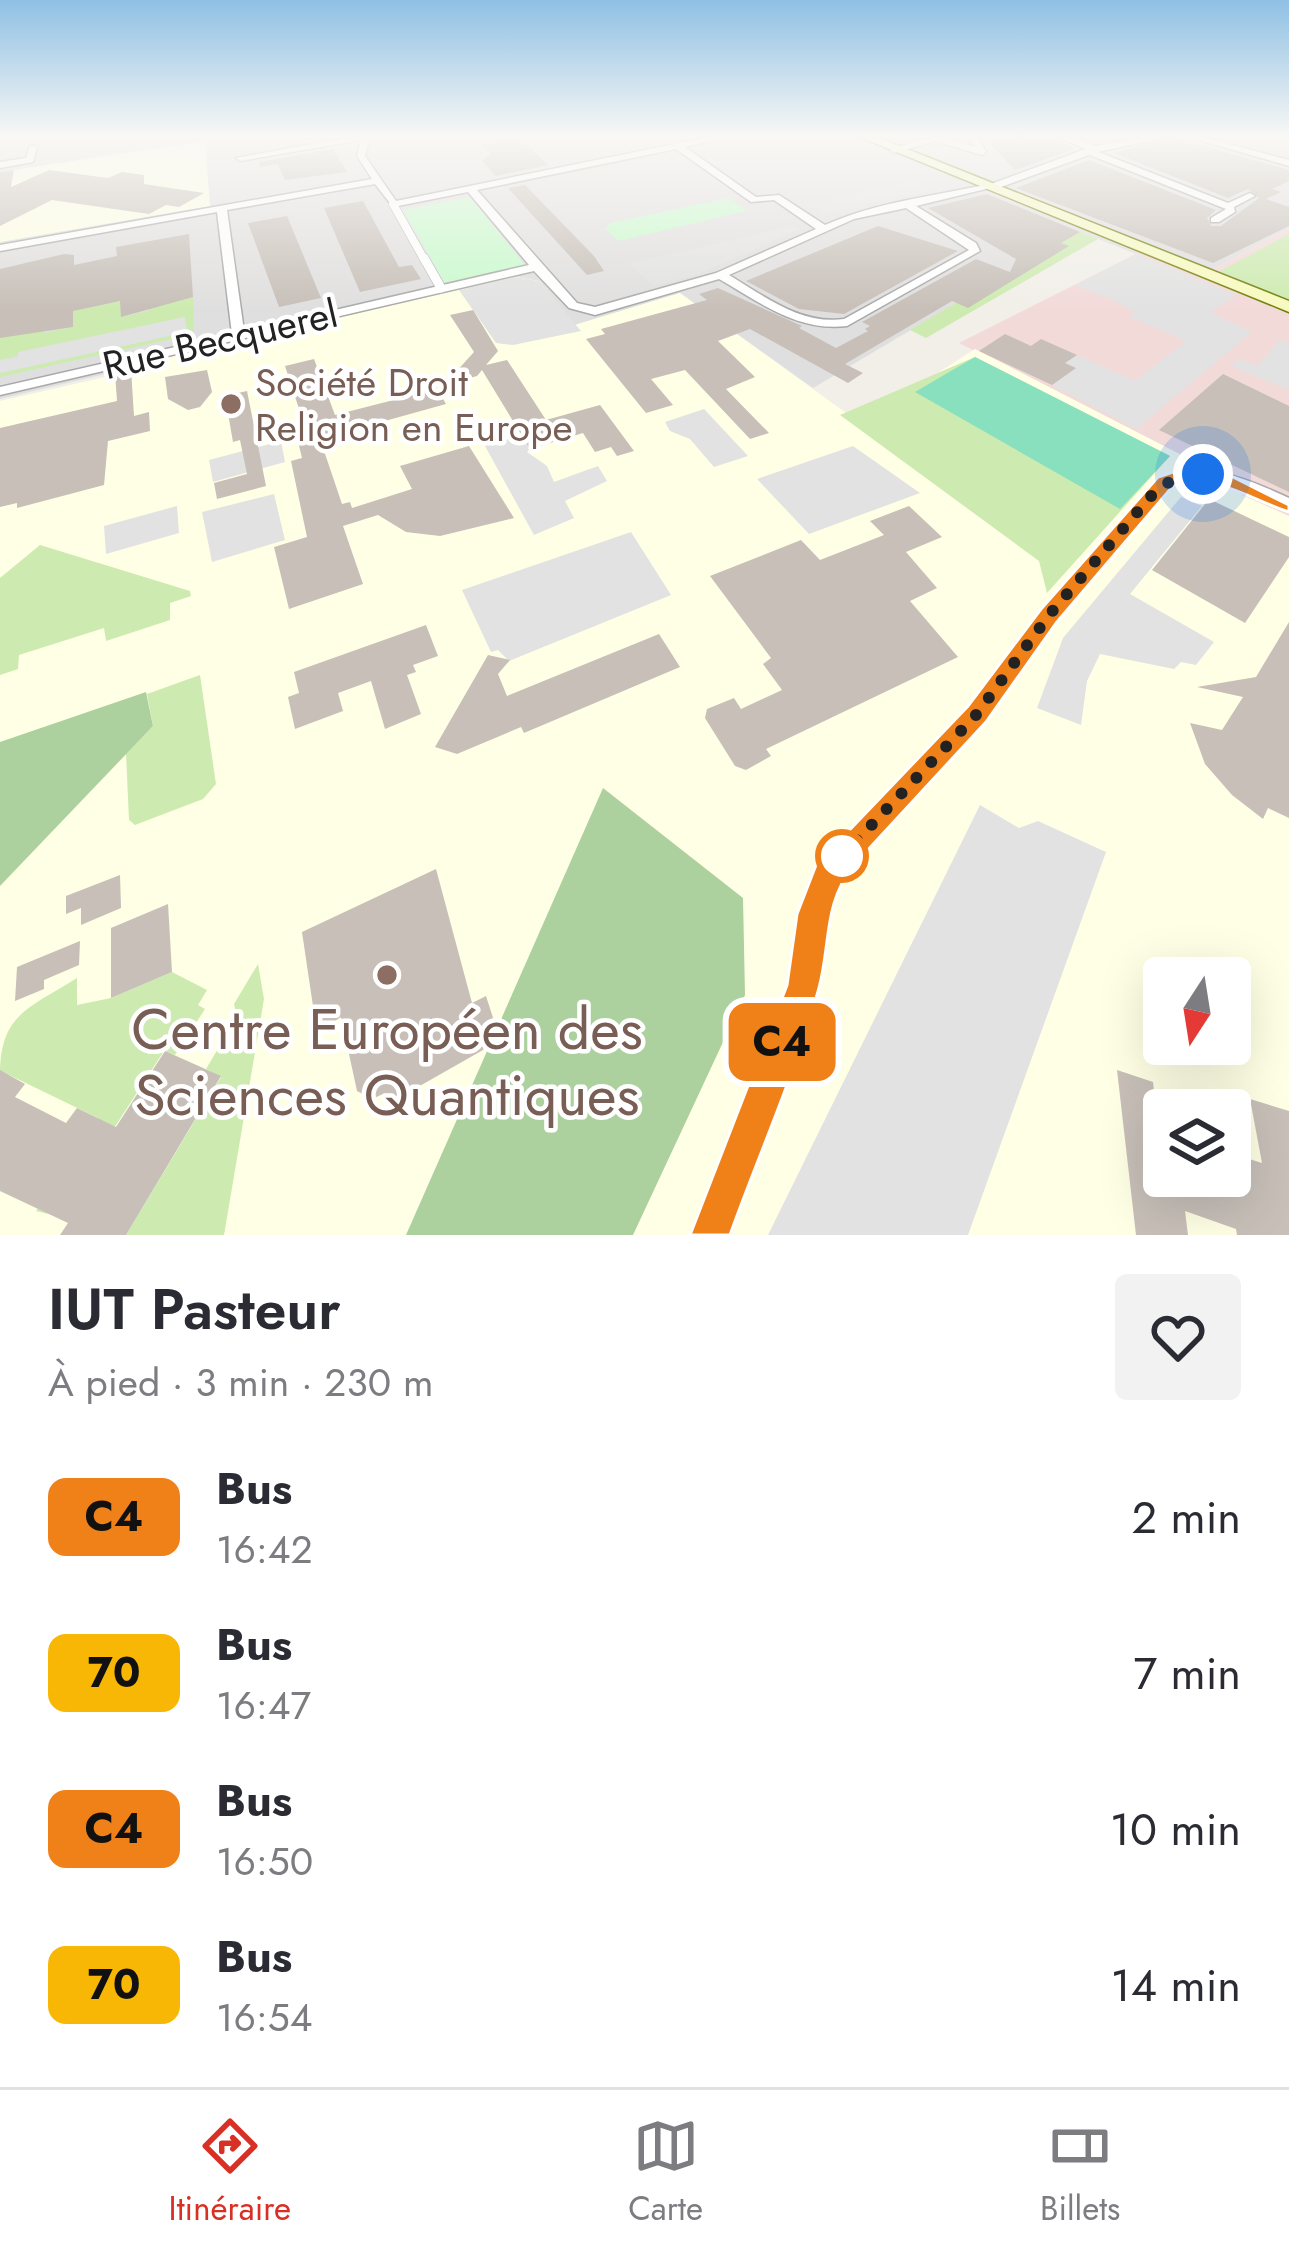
<!DOCTYPE html>
<html lang="fr">
<head>
<meta charset="utf-8">
<style>
	:root { --surface:#fff; --page:#f2f2f3; --text:#2b2b33; --muted:#7c7c81; --line:#e1e1e2; --accent:#d93025 }
	body { margin:0; font-family:Jost,sans-serif; background:var(--page); color:var(--text); height:100vh; display:flex; flex-direction:column; font-size:45px; white-space:nowrap }
	* { box-sizing:border-box; margin:0 }
	p { font-size:39px; color:var(--muted) }
	.icon { flex:none; width:66px; height:66px; fill:none; stroke:currentColor; stroke-width:2; stroke-linecap:round; stroke-linejoin:round }
	.map { position:relative; height:1235px; overflow:hidden }
	.panel { display:flex; flex-direction:column; background:var(--surface); flex:1 }
	.panel>* { flex:none }
	.badge { padding:0 24px; border-radius:18px; font-size:42px; line-height:78px }
	.needle { width:78px; rotate:192deg }
	.buttons { position:absolute; left:1143px; top:957px; display:grid; gap:24px }
	.buttons a { display:grid; place-items:center; width:108px; height:108px; border-radius:12px; background:var(--surface); box-shadow:0 12px 48px #0002; font-size:60px }
	.you { position:absolute; width:60px; height:60px; margin:-30px; border:9px solid #fff; border-radius:50%; background:#1a73e8; box-shadow:0 0 0 18px #1a73e833 }
	.map>.badge { position:absolute; translate:-50% -50%; box-shadow:0 0 0 6px #fff }
	.round { display:grid; place-items:center; flex:none; width:126px; height:126px; border-radius:12px; background:var(--page) }
	.overview { display:flex; align-items:center; justify-content:space-between; height:204px; padding:0 48px }
	h1 { font-size:57px; font-weight:600; line-height:90px }
	ul { padding:0; list-style:none }
	li { display:flex; align-items:center; gap:36px; height:156px; padding:0 48px }
	li div { flex:1 }
	li b { display:block; font-size:45px }
	li em { font-style:normal }
	li .badge { min-width:132px; font-weight:700; text-align:center }
	.tab-bar { display:flex; justify-content:space-around; align-items:center; height:168px; border-top:3px solid var(--line); background:var(--surface); font-size:33px; color:var(--muted) }
	.tab-bar a { display:grid; justify-items:center; gap:6px }
	.tab-bar .selected { color:var(--accent) }
	.map>svg:first-child { display:block }
</style>
</head>
<body>
<div class="map">
<svg width="1289" height="1235" viewBox="0 0 1289 1235">
	<rect width="100%" height="100%" fill="#f2efe9"/>
	<!-- residential -->
	<polygon fill="#e0dfdf" points="0,137 1289,137 1289,228 1210,271 1139,245 1136,254 1078,231 813,388 680,293 574,325 539,281 515,277 0,399"/>
	<!-- commercial -->
	<polygon fill="#f2dad9" points="1289,228 1289,516 1242,495 1201,465 959,343 1136,254 1139,244 1210,271"/>
	<!-- education -->
	<g fill="#ffffe5" fill-rule="evenodd">
		<polygon points="205,141 210,206 0,242 0,172"/>
		<path d="M514,277L539,281L575,325L680,293L860,423L975,349L1201,465L1242,495L1289,516V1235H0V401L114,375V368ZM1164,978H1230V1044H1164ZM1164,1110H1230V1176H1164Z"/>
	</g>
	<!-- grass -->
	<g fill="#cdebb0">
		<polygon points="1078,231 1098,239 926,338 910,330"/>
		<polygon points="1289,234 1289,300 1220,272 1220,271"/>
		<polygon points="193,297 194,334 0,377 0,373 186,332 184,317 0,360 0,338 43,323 44,333 72,327 61,313 131,299 131,305 120,307 122,317 148,311 148,302 157,305"/>
		<polygon points="975,357 1170,456 1047,593 1039,561 840,415"/>
		<polygon points="40,545 190,591 191,596 170,603 170,620 106,641 104,628 19,655 18,669 0,675 0,578"/>
		<polygon points="200,675 216,784 203,799 135,825 129,820 126,754 153,726 147,694"/>
		<polygon points="258,964 264,999 224,1235 126,1235 221,1077 206,1069 237,1017 234,1004"/>
		<path d="M172,972L207,990L198,1005L205,1009L175,1055L164,1051L57,1216L36,1211L98,1118L3,1072L0,1075C0,1013 30,1008 77,978V1005L111,998Z"/>
	</g>
	<!-- forest -->
	<g fill="#add19e">
		<polygon points="146,692 153,726 0,886 0,742"/>
		<polygon points="603,788 743,898 745,995 633,1235 406,1235"/>
	</g>
	<!-- park -->
	<g fill="#c8facc">
		<polygon points="470,197 525,265 445,283 403,210"/>
		<polygon points="729,198 746,211 619,241 605,229 610,223"/>
	</g>
	<!-- pitch -->
	<polygon fill="#88e0be" points="975,357 1170,456 1120,509 915,392"/>
	<!-- parking -->
	<g fill="#e2e2e2">
		<polygon points="915,181 932,190 825,213 811,204"/>
		<polygon points="792,226 800,229 699,274 654,286 629,264"/>
		<polygon points="1136,254 1236,295 1211,313 1252,332 1136,429 1052,385 1075,369 1065,363 1077,355 1135,381 1186,341 1130,317 1134,312 1113,300 1075,285"/>
		<polygon points="514,277 539,281 581,331 513,345 496,343 459,290"/>
		<polygon points="185,317 187,332 0,373 0,360 18,358 18,352"/>
		<polygon points="1279,340 1289,343 1289,390 1231,366 1239,359 1257,366"/>
		<polygon points="704,409 748,456 714,467 690,439 670,431 665,422"/>
		<polygon points="522,435 530,449 527,452 547,466 554,482 598,466 607,481 565,501 574,518 534,535 485,446"/>
		<polygon points="281,441 285,462 213,482 209,460"/>
		<polygon points="853,446 920,493 809,534 757,479"/>
		<polygon points="274,494 285,540 212,562 202,512"/>
		<polygon points="1181,497 1202,506 1130,594 1214,642 1196,665 1181,662 1174,669 1100,654 1087,681 1081,725 1037,708 1063,638"/>
		<polygon points="177,506 179,533 106,554 104,526"/>
		<polygon points="631,532 671,595 509,661 498,650 491,652 462,590"/>
		<polygon points="980,805 1019,828 1038,821 1106,852 968,1235 768,1235"/>
	</g>
	<!-- building -->
	<g fill="#c7bfb8">
		<polygon points="984,137 1054,137 1074,149 1015,170"/>
		<polygon points="1172,137 1289,170 1289,181 1272,189 1281,192 1266,199 1289,207 1289,226 1213,263 1016,188 1089,160 1216,210 1207,218 1211,226 1221,226 1259,198 1248,189 1228,198 1114,153"/>
		<polygon points="507,139 522,139 548,165 496,176 482,161 490,154 481,143"/>
		<polygon points="333,149 347,172 285,180 278,164 260,167 259,162"/>
		<polygon points="14,170 11,187 49,170 108,178 122,172 144,175 144,184 204,193 179,207 166,205 149,214 52,200 0,226 0,172"/>
		<polygon points="525,185 594,256 604,271 587,275 508,188"/>
		<polygon points="987,194 1080,232 1061,243 1069,246 968,308 952,301 845,364 863,373 848,383 750,329 718,341 755,377 726,389 769,433 750,439 685,370 651,379 673,405 646,413 586,339 605,334 601,329 707,300 699,294 718,288 802,326 799,328 836,348 868,331 865,329 870,326 862,322 976,259 1010,272 1016,259 928,208"/>
		<polygon points="363,201 399,267 412,265 421,279 360,292 324,208"/>
		<polygon points="287,216 321,298 279,307 248,223"/>
		<polygon points="878,226 958,251 844,314 799,309 746,281"/>
		<polygon points="189,234 193,297 121,317 120,301 73,311 73,327 0,338 0,269 64,254 74,255 74,265 117,256 116,247"/>
		<polygon points="473,310 498,351 486,365 507,360 546,420 600,405 634,451 617,456 611,447 595,452 583,433 530,449 482,370 477,376 444,385 474,352 450,315"/>
		<polygon points="1005,334 1031,346 1041,339 1077,355 1065,363 1076,368 1052,385 979,351"/>
		<polygon points="314,359 335,415 421,393 416,384 432,380 446,404 320,439 342,504 350,502 352,508 412,489 400,466 469,446 514,518 440,536 406,532 378,515 343,526 363,584 289,609 274,547 307,537 291,461 302,458 296,433 296,423 303,421 285,366"/>
		<polygon points="131,369 134,416 149,412 150,431 108,441 104,485 17,508 17,503 0,507 0,428 117,401 115,373"/>
		<polygon points="207,370 212,392 200,407 188,410 168,399 165,377"/>
		<polygon points="1223,374 1289,406 1289,492 1159,430"/>
		<polygon points="247,391 266,486 217,499 214,483 247,474 240,440 233,442 225,396"/>
		<polygon points="1209,499 1289,537 1289,557 1245,623 1152,570"/>
		<polygon points="909,506 942,537 906,552 937,588 910,601 958,657 766,749 771,756 746,770 735,766 705,718 707,709 734,698 741,709 782,690 763,664 771,658 710,576 801,540 820,560 884,535 870,521"/>
		<polygon points="1289,622 1289,818 1268,808 1263,819 1232,795 1205,764 1190,723 1222,730 1243,697 1197,687 1256,677"/>
		<polygon points="426,625 438,656 413,665 416,672 407,675 421,714 385,729 371,681 338,693 343,711 295,729 288,697 299,693 294,672"/>
		<polygon points="659,634 680,667 524,733 521,727 457,754 435,747 488,655 510,660 498,674 507,696"/>
		<polygon points="436,869 472,1003 486,996 495,1024 483,1050 388,1104 385,1093 372,1099 357,1091 341,1017 317,1033 302,932"/>
		<polygon points="120,875 121,908 81,925 81,908 66,914 66,896"/>
		<polygon points="168,904 172,972 111,998 111,928"/>
		<polygon points="80,941 79,965 44,980 44,989 15,1001 17,967"/>
		<polygon points="165,1051 221,1076 126,1235 60,1235 68,1223 0,1191 0,1070 25,1084 15,1097 66,1123 77,1108 116,1127"/>
		<polygon points="1117,1070 1153,1082 1164,1176 1230,1176 1230,1153 1262,1163 1250,1099 1289,1111 1289,1235 1237,1235 1236,1229 1185,1211 1188,1235 1136,1235"/>
	</g>
	<g fill="none" stroke-linecap="round" stroke-linejoin="round">
		<defs>
			<polyline id="pedestrian-far1" points="393,204 425,261"/>
			<polyline id="pedestrian" points="424,258 441,288"/>
			<g id="minor">
				<path d="M350,137H370L365,156L396,201L709,137H726L685,147L756,197L779,195L825,225C876,202 934,196 989,184L994,187L916,206L976,243L980,251L847,326C798,332 759,302 719,279L595,315L569,308L534,271L0,395V387L232,334L217,212L0,251V245L372,179L357,156L361,140L240,161L236,158ZM676,149L751,202L774,200L816,229L716,273L595,307L577,303L477,190ZM375,184L393,207L468,192L529,265L244,331L227,210ZM906,208L969,250L844,319C801,325 764,296 729,275L854,219Z"/>
				<polygon points="930,137 943,137 975,147 969,137 977,137 986,152 982,155 935,141 894,153 890,150"/>
				<polygon points="1058,137 1070,137 1098,147 1096,151 1228,203 1250,193 1255,196 1234,207 1235,212 1219,222 1211,222 1211,218 1226,209 1085,153 1086,149"/>
				<polygon points="1188,137 1202,137 1289,160 1289,166"/>
				<polygon points="30,145 37,147 33,162 0,168 0,162 26,158"/>
				<path d="M1197,469C1230,472 1259,484 1289,498V510C1249,495 1215,470 1170,485L1055,620L984,720L836,882L824,915L817,985L725,1235H695L791,985L800,915L819,867L970,708L1043,610L1160,477Z"/>
			</g>
			<polygon id="tertiary" points="1144,137 1168,137 1097,152 993,190 983,187 1091,147"/>
			<polygon id="secondary" points="860,137 877,137 1289,301 1289,312"/>
		</defs>
		<!-- pedestrian-far1 casing -->
		<use href="#pedestrian-far1" stroke="#a9a9a9" stroke-width="9"/>
		<!-- pedestrian casing -->
		<use href="#pedestrian" stroke="#a9a9a9" stroke-width="10"/>
		<!-- minor casing -->
		<use href="#minor" stroke="#a9a9a9" stroke-width="3"/>
		<!-- tertiary casing -->
		<use href="#tertiary" stroke="#a9a9a9" stroke-width="3"/>
		<!-- secondary casing -->
		<use href="#secondary" stroke="#707d05" stroke-width="3"/>
		<!-- pedestrian-far1 -->
		<use href="#pedestrian-far1" stroke="#fff" stroke-width="8"/>
		<!-- pedestrian -->
		<use href="#pedestrian" stroke="#fff" stroke-width="9"/>
		<!-- minor -->
		<use href="#minor" fill="#fff" fill-rule="evenodd"/>
		<!-- tertiary -->
		<use href="#tertiary" fill="#fff" fill-rule="evenodd"/>
		<!-- secondary -->
		<use href="#secondary" fill="#f7fabf" fill-rule="evenodd"/>
	</g>
	<!-- sky -->
	<linearGradient id="sky" x2="0" y2="1"><stop stop-color="#8fc0e4"/><stop offset="0.44" stop-color="#f9f8f5"/><stop offset="1" stop-color="#f9f8f5" stop-opacity="0"/></linearGradient>
	<rect width="1289" height="310" fill="url(#sky)"/>
	<!-- line -->
	<path fill="#f08118" stroke="#fff" stroke-width="3" d="M1185,468L1221,471L1289,505V512C1251,500 1213,471 1173,486L1057,622L986,722L854,865C823,904 831,943 819,988C796,1072 759,1154 730,1235H690L787,985L797,914L816,865L968,706L1041,609L1158,477Z"/>
	<g fill="none" stroke-linecap="round" stroke-linejoin="round">
		<!-- walk -->
		<polyline stroke="#222" stroke-width="12" stroke-dasharray="0 21.6" points="842,856 977,714 1049,615 1152,495 1177,476 1203,474"/>
	</g>
	<!-- markers -->
	<g fill="#8d6e63" stroke="#fff" stroke-width="4.5">
		<circle cx="231" cy="404" r="12"/>
		<circle cx="387" cy="975" r="12"/>
	</g>
	<circle fill="#fff" stroke="#f08118" stroke-width="6" cx="842" cy="856" r="24"/>
	<g text-anchor="middle" stroke-width="9" stroke-linejoin="round" paint-order="stroke">
		<!-- far-street labels -->
		<g font-size="39" fill="#222" stroke="#fff">
			<text transform="translate(220 339) rotate(-13)" y="14">Rue Becquerel</text>
		</g>
		<!-- far-education labels -->
		<g font-size="39" fill="#785e54" stroke="#fff" text-anchor="start">
			<text x="255" y="396">Société Droit<tspan x="255" dy="45">Religion en Europe</tspan></text>
		</g>
		<!-- near-education labels -->
		<g font-size="57" fill="#785e54" stroke="#fff">
			<text x="387" y="1049">Centre Européen des<tspan x="387" dy="66">Sciences Quantiques</tspan></text>
		</g>
	</g>
</svg>
<div class="buttons">
<a><svg class="needle" viewBox="-14 -14 28 28"><path d="M0-13l5 13h-10z" fill="#e53935"/><path d="M0 13l5-13h-10z" fill="#7c7c81"/></svg></a>
<a><svg class="icon" aria-label="layers" viewBox="0 0 24 24"><path d="M12 4l9 5-9 5-9-5zM3 14l9 5 9-5"/></svg></a>
</div>
<div class="you" style="left:1203px;top:474px"></div>
<b class="badge" style="left:782px;top:1042px;background:#f08118;color:#111">C4</b>
</div>
<section class="panel">
<div class="overview"><div><h1>IUT Pasteur</h1><p>À pied · 3 min · 230 m</p></div><a class="round"><svg class="icon" aria-label="heart" viewBox="0 0 24 24"><path d="M12 20l-8-8c-3-5 5-10 8-4 3-6 11-1 8 4z"/></svg></a></div>
<ul>
<li><span class="badge" style="background:#f08118;color:#111">C4</span><div><b>Bus</b><p>16:42</p></div><em>2 min</em></li>
<li><span class="badge" style="background:#f8b705;color:#111">70</span><div><b>Bus</b><p>16:47</p></div><em>7 min</em></li>
<li><span class="badge" style="background:#f08118;color:#111">C4</span><div><b>Bus</b><p>16:50</p></div><em>10 min</em></li>
<li><span class="badge" style="background:#f8b705;color:#111">70</span><div><b>Bus</b><p>16:54</p></div><em>14 min</em></li>
</ul>
</section>
<nav class="tab-bar">
<a class="selected"><svg class="icon" aria-label="directions" viewBox="0 0 24 24"><path d="M12 3l9 9-9 9-9-9zM9 14v-3h6M13 9l2 2-2 2"/></svg>Itinéraire</a>
<a><svg class="icon" aria-label="map" viewBox="0 0 24 24"><path d="M3 6l6-2 6 2 6-2v14l-6 2-6-2-6 2zM9 4v14M15 6v14"/></svg>Carte</a>
<a><svg class="icon" aria-label="tickets" viewBox="0 0 24 24"><path d="M3 7h18v10H3zM15 7v10"/></svg>Billets</a>
</nav>
</body>
</html>
